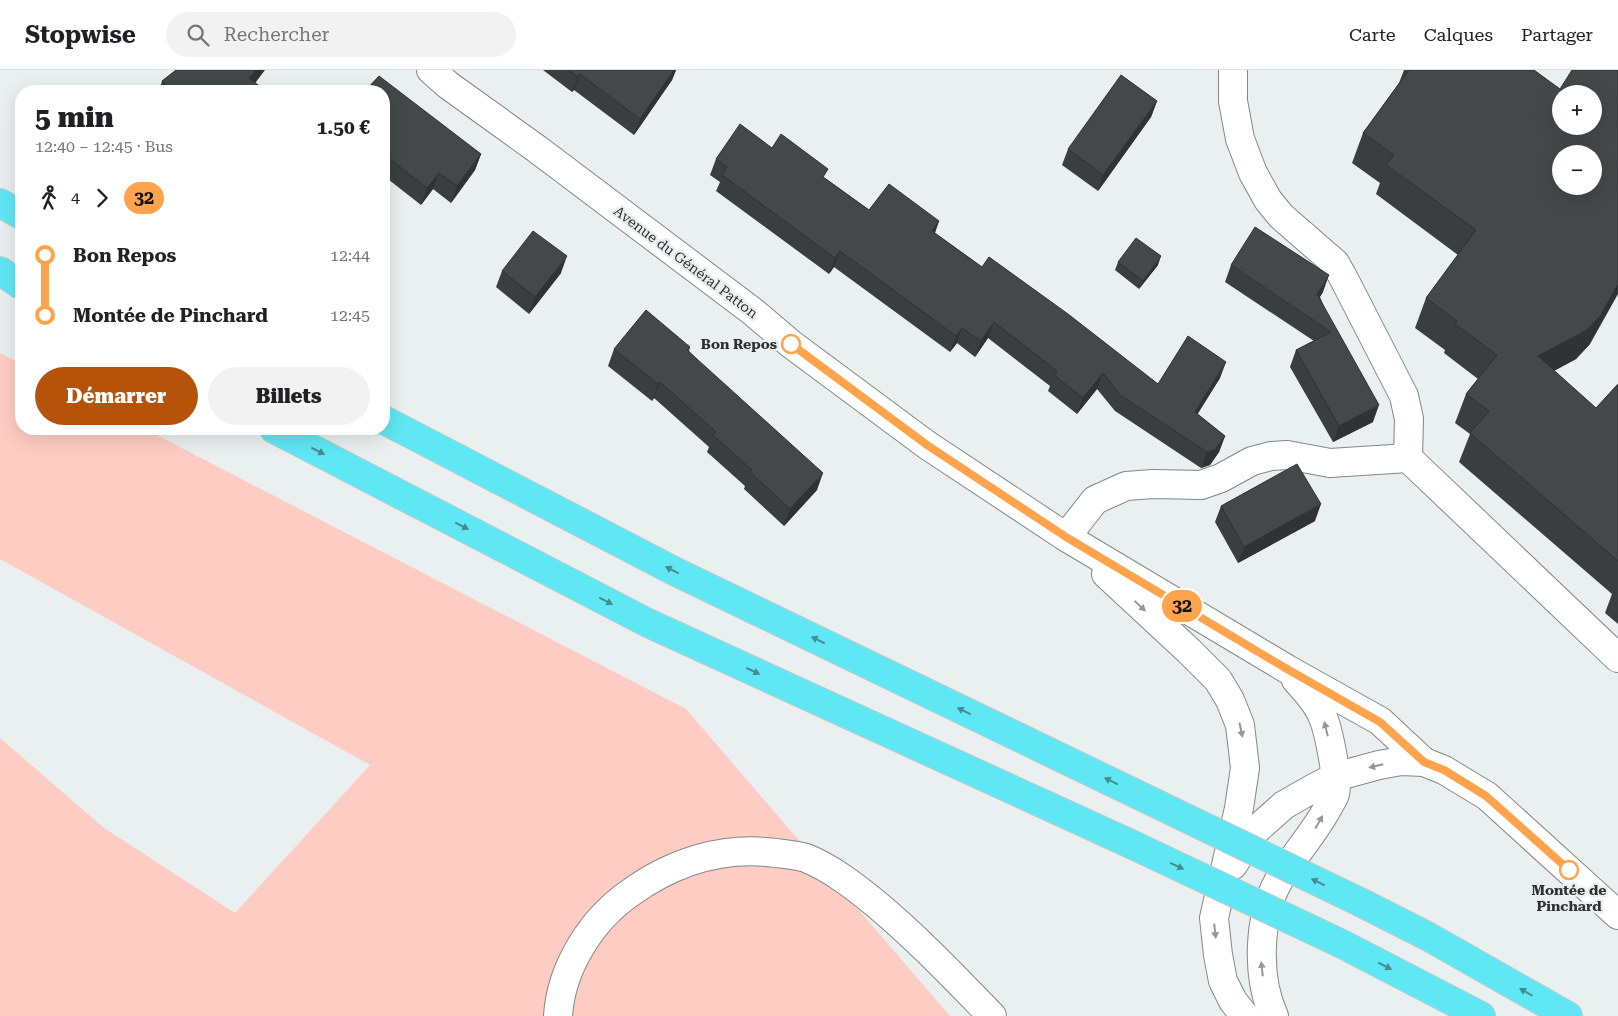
<!DOCTYPE html>
<html lang="fr">
<head>
<meta charset="utf-8">
<style>
	:root { --surface:#fff; --page:#f2f2f2; --text:#202124; --muted:#757577; --line:#e0e0e0; --accent:#b45309 }
	body { margin:0; font-family:"Roboto Serif",serif; background:var(--page); color:var(--text); height:100vh; display:flex; flex-direction:column; font-size:19px; white-space:nowrap }
	* { box-sizing:border-box; margin:0 }
	p { font-size:16px; color:var(--muted) }
	.icon { flex:none; width:28px; height:28px; fill:none; stroke:currentColor; stroke-width:2; stroke-linecap:round; stroke-linejoin:round }
	.map { position:relative; flex:1; overflow:hidden }
	.details { position:absolute; left:15px; top:15px; width:375px; height:350px; display:flex; flex-direction:column; background:var(--surface); border-radius:20px; box-shadow:0 5px 20px #0002 }
	.details>* { flex:none }
	.badge { padding:0 10px; border-radius:16px; font-size:18px; line-height:32px }
	.tools { position:absolute; left:1552px; top:15px; display:grid; gap:10px }
	.tools a { display:grid; place-items:center; width:50px; height:50px; border-radius:50%; background:var(--surface); box-shadow:0 5px 20px #0002; font-size:25px }
	.map>.badge { position:absolute; translate:-50% -50%; box-shadow:0 0 0 2px #fff }
	.legs { display:flex; align-items:center; gap:8px; height:55px; padding:0 20px; font-size:16px }
	.legs p { margin-inline-start:auto }
	.headline { display:flex; align-items:center; justify-content:space-between; height:85px; padding:0 20px }
	h1 { font-size:28px; font-weight:800; line-height:38px }
	.button { display:flex; gap:10px; margin-top:auto; padding:10px 20px }
	.button a { flex:1; height:58px; border-radius:30px; background:var(--accent); color:#fff; font-size:20px; font-weight:800; line-height:58px; text-align:center }
	.button a+a { background:var(--page); color:var(--text) }
	ul { padding:0 20px; list-style:none }
	li { display:flex; align-items:center; gap:18px; height:60px; font-size:19px }
	li i { display:grid; place-items:center; width:8px; height:100%; margin:0 6px; background:currentColor }
	li i::after { content:''; width:12px; height:12px; margin:-6px; border:4px solid; border-radius:50%; background:var(--surface) }
	li p { margin-inline-start:auto }
	li:first-child i { background:linear-gradient(#0000 50%,currentColor 0) }
	li:last-child i { background:linear-gradient(currentColor 50%,#0000 0) }
	header { display:flex; align-items:center; gap:30px; box-sizing:border-box; height:70px; padding:0 25px; background:var(--surface); border-bottom:1px solid var(--line) }
	header strong { font-size:24px }
	nav { display:flex; gap:28px; margin-inline-start:auto; font-size:18px }
	.search { width:350px; height:45px; background:var(--page); display:flex; align-items:center; gap:12px; box-sizing:border-box; padding:0 18px; border-radius:28px; color:var(--muted); font-size:19px }
	.map>svg:first-child { display:block }
</style>
</head>
<body>
<header>
<strong>Stopwise</strong>
<div class="search"><svg class="icon" aria-label="search" viewBox="0 0 24 24"><circle cx="10" cy="10" r="6"/><path d="M15 15l6 6"/></svg>Rechercher</div>
<nav><a>Carte</a><a>Calques</a><a>Partager</a></nav>
</header>
<div class="map">
<svg width="1618" height="946" viewBox="0 0 1618 946">
	<rect width="100%" height="100%" fill="#eaeff0"/>
	<!-- green -->
	<polygon fill="#feccc2" points="0,283 21,294 21,359 145,359 686,639 950,946 0,946 0,668 104,758 235,843 370,695 0,489"/>
	<g fill="none" stroke-linecap="round" stroke-linejoin="round">
		<defs>
			<g id="minor">
				<polyline points="431,0 448,15 537,79 752,241 791,274 927,375 1066,467 1287,599 1380,651 1424,692"/>
				<polyline points="1233,0 1233,31 1240,69 1253,103 1268,130 1281,146 1335,193 1343,207 1404,326 1409,349 1408,388"/>
				<polyline points="1066,467 1095,430 1126,416 1153,414 1201,415 1221,408 1252,391 1271,386 1287,385 1330,393 1408,388 1618,588"/>
				<polyline points="1106,504 1189,581 1218,610 1230,630 1240,655 1245,698 1239,738 1214,848 1218,885 1223,911 1233,931 1245,946"/>
				<polyline points="1233,795 1256,760 1284,735 1312,719 1335,707 1379,695 1401,691 1424,692 1444,700 1487,726 1618,845"/>
				<path d="M558,946C561,898 591,850 630,823C673,792 723,776 776,783C785,784 797,785 806,788C831,798 854,816 875,833C917,868 954,907 992,946"/>
				<path d="M1274,946C1256,907 1258,847 1279,810C1293,786 1312,766 1326,741C1328,736 1333,730 1335,724C1339,710 1328,656 1321,643C1315,630 1305,620 1296,610"/>
			</g>
			<g id="highway">
				<polyline points="0,133 21,145"/>
				<polyline points="0,201 21,215"/>
				<polyline points="384,350 674,501 1155,733"/>
				<polyline points="274,359 648,553 1133,775"/>
				<polyline points="1362,833 1429,867 1568,946"/>
				<polyline points="1342,874 1481,946"/>
			</g>
		</defs>
		<!-- minor casing -->
		<use href="#minor" stroke="#828787" stroke-width="30"/>
		<!-- highway casing -->
		<use href="#highway" stroke="#c8c9c9" stroke-width="30"/>
		<!-- minor -->
		<use href="#minor" stroke="#fff" stroke-width="28"/>
		<!-- highway -->
		<use href="#highway" stroke="#60e7f4" stroke-width="28"/>
		<defs>
			<g id="highway-bridge">
				<polyline points="1155,733 1362,833"/>
				<polyline points="1133,775 1342,874"/>
			</g>
		</defs>
		<!-- highway-bridge casing -->
		<use href="#highway-bridge" stroke="#c8c9c9" stroke-width="30" stroke-linecap="butt"/>
		<!-- highway-bridge -->
		<use href="#highway-bridge" stroke="#60e7f4" stroke-width="28"/>
	</g>
	<!-- wall -->
	<g fill="#3a3e3f">
		<polygon points="543,0 676,0 672,10 634,65 574,20 572,22"/>
		<polygon points="1404,0 1534,0 1590,274 1576,289 1554,301 1596,338 1618,314 1618,554 1605,543 1612,524 1459,392 1470,364 1455,353 1466,324 1478,309 1444,283 1445,280 1415,258 1426,228 1458,185 1376,124 1380,113 1352,93 1363,63 1399,13"/>
		<polygon points="162,11 255,13 266,21 159,21"/>
		<polygon points="384,21 481,84 475,100 451,133 433,119 421,135 384,106"/>
		<polygon points="1157,31 1151,47 1098,121 1062,95 1068,79"/>
		<polygon points="772,78 825,108 869,140 939,151 935,163 982,197 1158,314 1220,308 1197,344 1225,366 1219,382 1210,395 1201,398 1115,341 1097,319 1077,344 1048,321 1050,316 988,268 975,287 957,273 950,282 834,197 829,204 716,121 720,112 710,105 716,89"/>
		<polygon points="1118,192 1158,195 1139,219 1115,200"/>
		<polygon points="1231,195 1323,222 1320,227 1373,352 1333,372 1290,297 1296,280 1314,271 1225,212"/>
		<polygon points="502,201 561,203 529,244 496,217"/>
		<polygon points="690,277 689,281 817,420 784,456 744,419 745,416 707,382 709,377 654,328 652,331 608,296 614,279"/>
		<polygon points="1221,436 1315,451 1238,493 1215,452"/>
	</g>
	<!-- shaded-wall -->
	<g fill="#303233">
		<polygon points="256,0 265,0 249,21 249,8"/>
		<polygon points="674,0 676,0 672,10 634,65 640,49"/>
		<polygon points="580,4 574,20 572,22 578,7"/>
		<polygon points="1157,31 1151,47 1098,121 1103,105"/>
		<polygon points="481,84 475,100 451,133 457,116"/>
		<polygon points="439,103 433,119 421,135 427,118"/>
		<polygon points="939,151 933,167 932,161"/>
		<polygon points="840,181 834,197 829,204 835,188"/>
		<polygon points="567,186 561,203 529,244 535,227"/>
		<polygon points="1161,186 1158,195 1139,219 1143,211"/>
		<polygon points="1329,205 1323,222 1311,240 1317,224"/>
		<polygon points="1618,214 1618,224 1590,274 1576,289 1527,315 1538,286"/>
		<polygon points="994,252 988,268 975,287 981,271"/>
		<polygon points="962,258 957,273 950,282 956,266"/>
		<polygon points="1226,292 1220,308 1189,358 1195,342"/>
		<polygon points="1103,303 1097,319 1077,344 1083,328"/>
		<polygon points="660,312 654,328 652,331 658,314"/>
		<polygon points="1379,335 1373,352 1333,372 1339,356"/>
		<polygon points="1225,366 1219,382 1210,395 1201,398 1207,382"/>
		<polygon points="823,403 817,420 784,456 790,439"/>
		<polygon points="1321,434 1315,451 1238,493 1244,477"/>
	</g>
	<!-- building -->
	<g fill="#444849" stroke="#303233" fill-rule="evenodd">
		<polygon points="176,0 256,0 249,8 266,21 174,21 162,11"/>
		<polygon points="569,0 674,0 640,49 580,4 578,7"/>
		<path d="M1409,0H1534L1560,19L1572,0H1618V214L1601,245L1587,260L1538,286L1596,338L1618,314V491L1470,363L1489,341L1466,324L1497,285L1455,254L1457,251L1426,228L1476,160L1386,95L1394,85L1363,63ZM1561,24H1594V56H1561ZM1561,84H1594V116H1561Z"/>
		<polygon points="1121,5 1157,31 1103,105 1068,79"/>
		<polygon points="379,6 481,84 457,116 439,103 427,118 386,86 384,89 384,21 365,21"/>
		<polygon points="740,54 772,78 781,64 828,99 823,107 869,140 889,114 939,151 932,161 982,197 989,187 1068,244 1158,314 1188,266 1226,292 1195,342 1225,366 1215,380 1207,382 1120,325 1103,303 1083,328 1054,305 1057,301 994,252 981,271 962,258 956,266 840,181 835,188 722,105 727,97 716,89"/>
		<polygon points="1255,157 1329,205 1317,224 1379,335 1339,356 1296,280 1331,262 1231,195"/>
		<polygon points="533,161 567,186 535,227 502,201"/>
		<polygon points="1136,168 1161,186 1143,211 1118,192"/>
		<polygon points="646,240 690,277 687,280 823,403 790,439 750,402 752,400 713,365 716,362 660,312 658,314 614,279"/>
		<polygon points="1297,394 1321,434 1244,477 1221,436"/>
	</g>
	<!-- one-way arrows -->
	<defs><path id="oneway-solid" d="M-6-.8H1V-3.2L6.5 0L1 3.2V.8H-6Z" transform="scale(1.25)"/></defs>
	<g fill="#468b92">
		<use href="#oneway-solid" transform="translate(318 381) rotate(27)"/>
		<use href="#oneway-solid" transform="translate(462 456) rotate(27)"/>
		<use href="#oneway-solid" transform="translate(672 500) rotate(-153)"/>
		<use href="#oneway-solid" transform="translate(606 531) rotate(27)"/>
		<use href="#oneway-solid" transform="translate(818 570) rotate(-154)"/>
		<use href="#oneway-solid" transform="translate(753 601) rotate(25)"/>
		<use href="#oneway-solid" transform="translate(964 641) rotate(-154)"/>
		<use href="#oneway-solid" transform="translate(1111 711) rotate(-154)"/>
		<use href="#oneway-solid" transform="translate(1177 796) rotate(25)"/>
		<use href="#oneway-solid" transform="translate(1318 812) rotate(-154)"/>
		<use href="#oneway-solid" transform="translate(1385 896) rotate(27)"/>
		<use href="#oneway-solid" transform="translate(1526 922) rotate(-150)"/>
	</g>
	<g fill="#969798">
		<use href="#oneway-solid" transform="translate(1140 536) rotate(43)"/>
		<use href="#oneway-solid" transform="translate(1326 659) rotate(-104)"/>
		<use href="#oneway-solid" transform="translate(1241 660) rotate(78)"/>
		<use href="#oneway-solid" transform="translate(1376 696) rotate(167)"/>
		<use href="#oneway-solid" transform="translate(1319 752) rotate(-61)"/>
		<use href="#oneway-solid" transform="translate(1215 861) rotate(84)"/>
		<use href="#oneway-solid" transform="translate(1262 899) rotate(-96)"/>
	</g>
	<g fill="none" stroke-linecap="round" stroke-linejoin="round">
		<defs>
			<polyline id="line-1" points="791,274 927,375 1066,467 1287,599 1380,652 1424,692 1444,700 1486,726 1569,800"/>
		</defs>
		<!-- line-1 casing -->
		<use href="#line-1" stroke="#fff" stroke-width="11"/>
		<!-- line-1 -->
		<use href="#line-1" stroke="#ffa34c" stroke-width="8"/>
	</g>
	<!-- markers -->
	<g fill="#fff" stroke="#ffa34c" stroke-width="2.5">
		<circle cx="791" cy="274" r="9"/>
		<circle cx="1569" cy="800" r="9"/>
	</g>
	<g text-anchor="middle" stroke-width="5" stroke-linejoin="round" paint-order="stroke">
		<!-- street labels -->
		<g font-size="14" fill="#2d2f30" stroke="#eaeff0">
			<text transform="translate(686 192) rotate(37)" y="5">Avenue du Général Patton</text>
		</g>
		<!-- stop labels -->
		<g font-size="14" font-weight="bold" fill="#2d2f30" stroke="#eaeff0" text-anchor="end">
			<text x="777" y="279">Bon Repos</text>
			<text x="1569" y="825" text-anchor="middle">Montée de<tspan x="1569" dy="16">Pinchard</tspan></text>
		</g>
	</g>
</svg>
<div class="tools">
<a>+</a>
<a>−</a>
</div>
<b class="badge" style="left:1182px;top:536px;background:#ffa34c;color:#111">32</b>
<section class="details">
<div class="headline"><div><h1>5 min</h1><p>12:40 – 12:45 · Bus</p></div><b>1.50 €</b></div>
<div class="legs"><svg class="icon" aria-label="walk" viewBox="0 0 24 24"><circle cx="13" cy="4" r="2"/><path d="M13 8l-2 6 4 7M11 14l-3 7M7 12l3-4h3l4 4"/></svg>4<svg class="icon" aria-label="forward" viewBox="0 0 24 24"><path d="M9 5l7 7-7 7"/></svg><b class="badge" style="background:#ffa34c;color:#111">32</b></div>
<ul>
<li><i style="color:#ffa34c"></i><b>Bon Repos</b><p>12:44</p></li>
<li><i style="color:#ffa34c"></i><b>Montée de Pinchard</b><p>12:45</p></li>
</ul>
<div class="button"><a>Démarrer</a><a>Billets</a></div>
</section>
</div>
</body>
</html>
